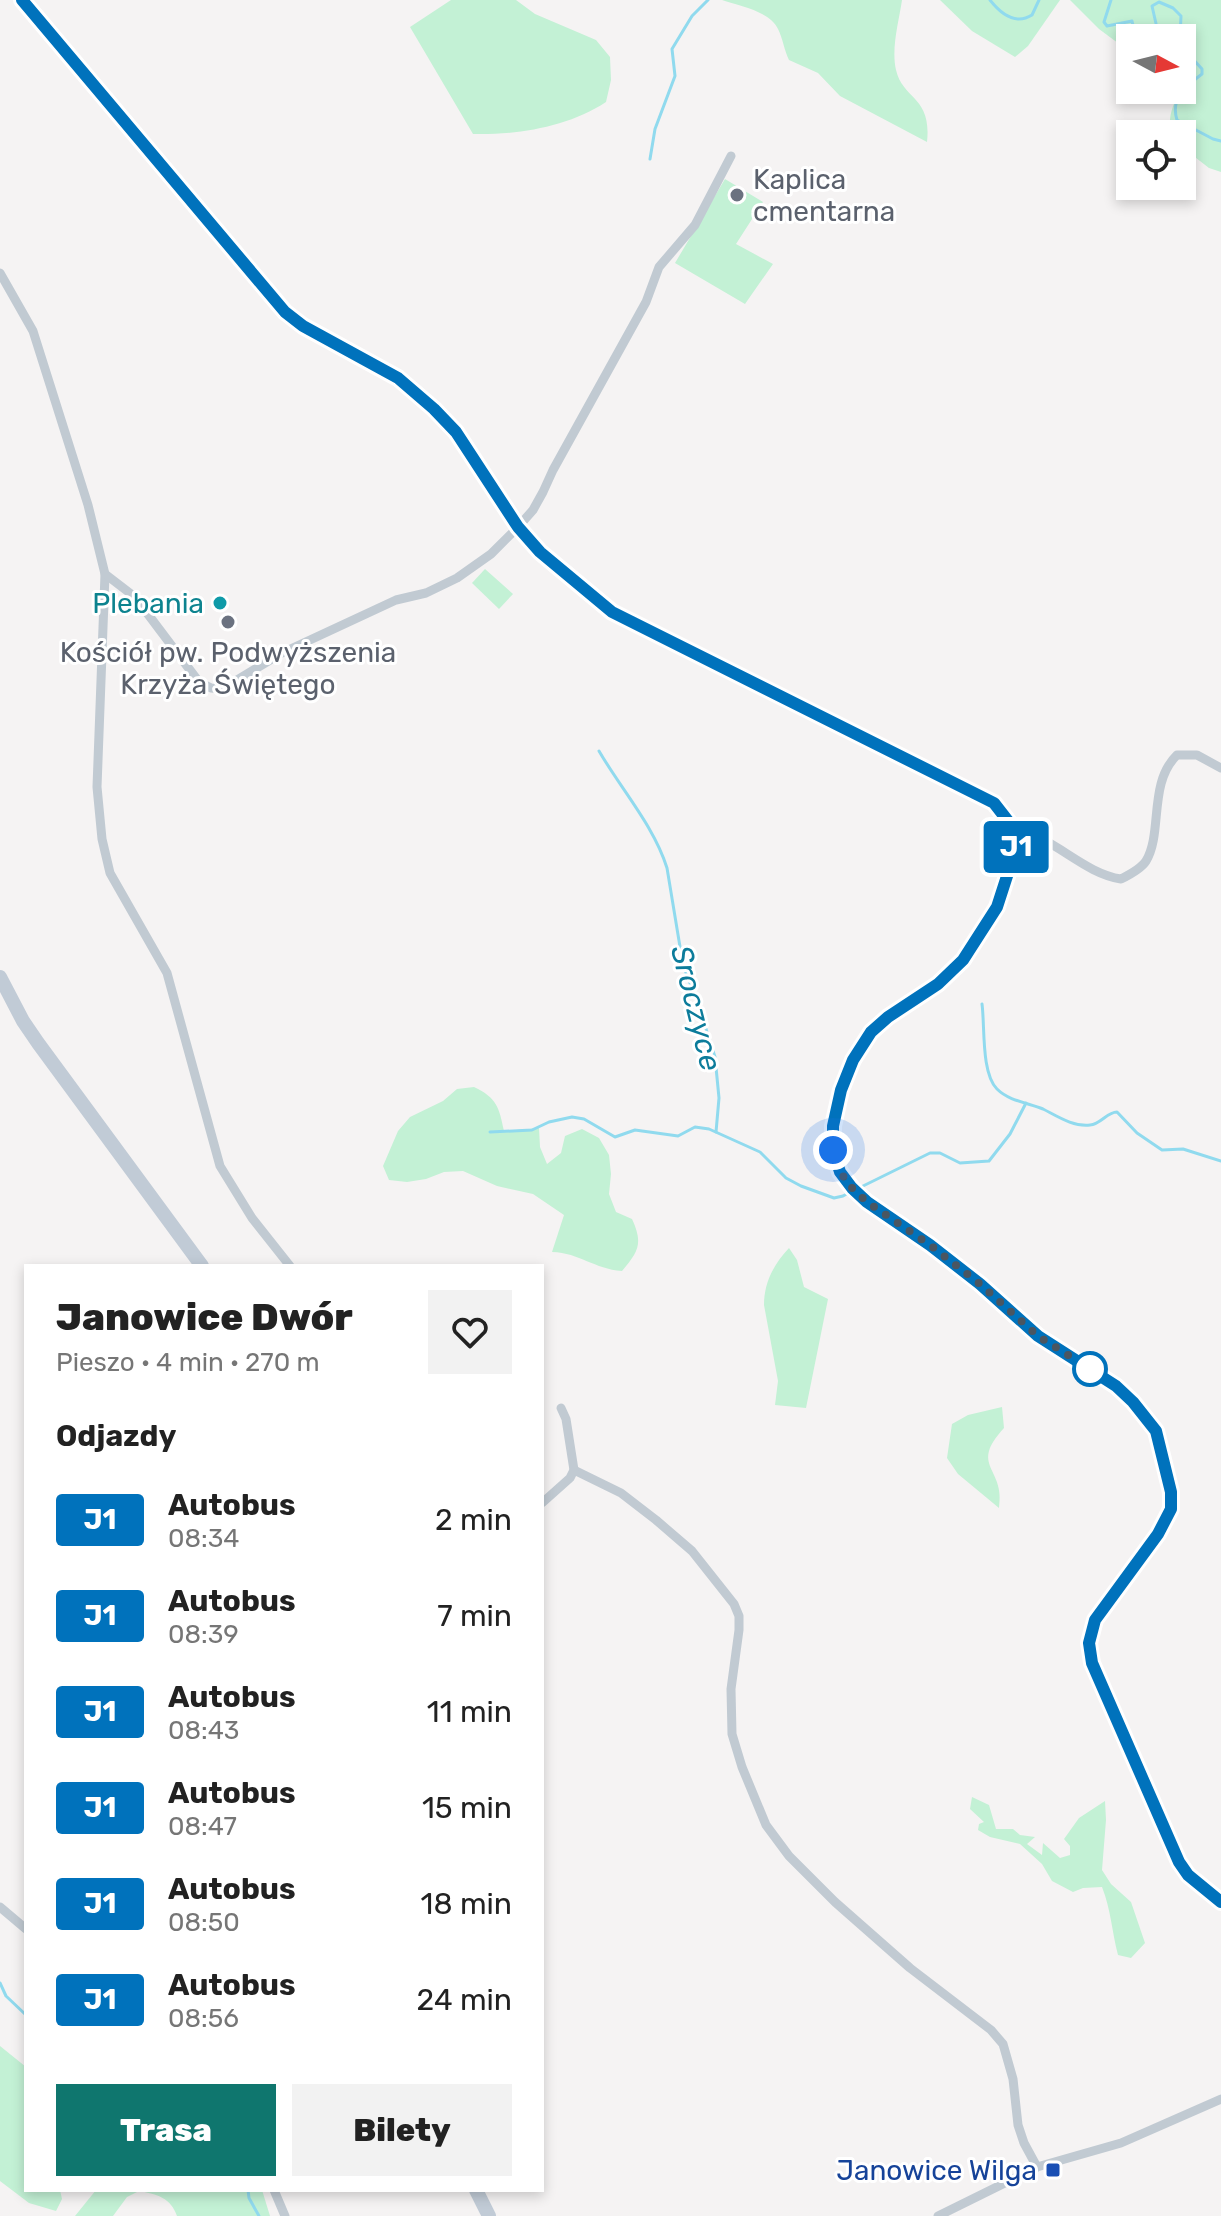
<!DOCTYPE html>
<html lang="pl">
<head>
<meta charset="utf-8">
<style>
	:root { --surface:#fff; --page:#f2f2f2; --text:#222; --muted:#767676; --accent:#0f766e }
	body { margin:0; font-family:Rubik,sans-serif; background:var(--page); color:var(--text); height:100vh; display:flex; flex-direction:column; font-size:30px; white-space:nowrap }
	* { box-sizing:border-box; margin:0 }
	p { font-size:26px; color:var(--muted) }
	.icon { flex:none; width:44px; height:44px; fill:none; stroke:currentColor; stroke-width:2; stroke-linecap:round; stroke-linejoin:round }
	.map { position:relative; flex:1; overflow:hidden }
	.side { position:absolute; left:24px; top:1264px; width:520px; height:928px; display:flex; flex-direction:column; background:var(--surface); border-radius:0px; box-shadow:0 4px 12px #0003 }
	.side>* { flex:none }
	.badge { padding:0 16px; border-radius:6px; font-size:28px; line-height:52px }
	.needle { width:52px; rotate:97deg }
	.controls { position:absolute; left:1116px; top:24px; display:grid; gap:16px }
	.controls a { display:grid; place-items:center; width:80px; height:80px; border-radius:0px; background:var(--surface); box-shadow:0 4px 12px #0003; font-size:40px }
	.you { position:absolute; width:40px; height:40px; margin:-20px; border:6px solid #fff; border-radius:50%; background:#1a73e8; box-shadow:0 0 0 12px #1a73e833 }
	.map>.badge { position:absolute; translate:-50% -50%; box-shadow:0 0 0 4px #fff }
	h2 { padding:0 32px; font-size:30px; line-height:72px }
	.round { display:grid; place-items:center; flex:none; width:84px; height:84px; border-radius:0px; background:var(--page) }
	.overview { display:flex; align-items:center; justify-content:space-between; height:136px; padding:0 32px }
	h1 { font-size:38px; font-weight:800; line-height:60px }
	.primary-button { display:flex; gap:16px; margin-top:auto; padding:16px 32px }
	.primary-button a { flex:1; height:92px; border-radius:0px; background:var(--accent); color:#fff; font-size:32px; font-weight:800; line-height:92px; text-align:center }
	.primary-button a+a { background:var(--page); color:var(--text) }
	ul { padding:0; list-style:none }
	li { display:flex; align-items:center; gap:24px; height:96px; padding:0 32px }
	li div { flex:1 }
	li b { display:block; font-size:30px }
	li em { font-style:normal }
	li .badge { min-width:88px; font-weight:700; text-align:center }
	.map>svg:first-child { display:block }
</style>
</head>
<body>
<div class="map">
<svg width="1221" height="2216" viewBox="0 0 1221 2216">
	<rect width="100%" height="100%" fill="#f5f3f3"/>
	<!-- green -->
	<g fill="#c3f1d5">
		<path d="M451,0H516L535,14L596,40L610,57L611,80L606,102C568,127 518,135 473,134L410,27Z"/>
		<path d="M722,0H902C899,21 891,48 896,70C903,100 932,96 927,142L840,96L818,73L789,60C784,50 783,39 778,29C770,11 739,6 722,0Z"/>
		<polygon points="940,0 1060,0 1028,46 1015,57 972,31"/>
		<path d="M1070,0H1221V172L1209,168L1182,147V134H1171C1165,107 1184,89 1192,66L1182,58V38H1130V52L1099,29Z"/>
		<polygon points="725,179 763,202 736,244 773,264 745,304 675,263"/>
		<polygon points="485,569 513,594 499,609 472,583"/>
		<path d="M474,1087C497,1098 499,1107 504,1131L539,1128L540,1147L547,1164L561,1153L565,1136L582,1129L599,1138L609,1155L611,1174L609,1194L616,1212L632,1219C643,1243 639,1251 622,1271C594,1269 580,1253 552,1252L564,1215L533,1194L497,1186L463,1171L444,1172L426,1179L407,1182L389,1180L383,1166L398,1131L410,1117L443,1101L457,1089Z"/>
		<path d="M789,1248L797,1260L804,1287L828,1299L806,1408L775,1405L778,1381L764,1305C764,1282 774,1264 789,1248Z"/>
		<path d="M1002,1407L1004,1428C968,1467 1006,1467 999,1508L958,1474L947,1458L952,1424L968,1415Z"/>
		<path d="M972,1797L989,1805L996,1829H1013L1020,1835L1035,1837L1027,1844L1042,1855L1043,1843L1060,1858L1070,1855V1846L1064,1839L1079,1818L1105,1801L1106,1820L1102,1870L1111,1884L1131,1902L1145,1943L1131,1958L1118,1955C1112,1932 1111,1910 1102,1887L1083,1888L1073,1892L1052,1881L1042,1864L1020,1844L990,1837L978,1830L979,1824L984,1822L970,1809Z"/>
		<polygon points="0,2046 26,2067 26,2190 60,2190 62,2199 56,2211 29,2203 0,2181"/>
		<path d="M96,2190H262L270,2216H177C171,2198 157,2194 139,2191L127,2197L113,2216H75Z"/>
	</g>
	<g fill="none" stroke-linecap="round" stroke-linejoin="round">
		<!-- stream -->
		<g stroke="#90daee" stroke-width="3">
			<path d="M990,0C1001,14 1016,25 1032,15L1039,0"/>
			<polyline points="1111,0 1104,22 1107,26 1132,21 1136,38"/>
			<polyline points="1146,38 1157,28 1152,6 1159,2 1173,8 1181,16 1180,38"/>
			<path d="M1182,47L1202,69V74C1186,86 1170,98 1177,120L1213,139L1221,141"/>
			<polyline points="650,159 655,129 675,76 672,49 692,16 708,0"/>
			<path d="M599,751C621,789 654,826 667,868L683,965L698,1004L715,1057L719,1098L716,1132"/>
			<path d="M982,1004C985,1026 981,1073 997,1089C1009,1101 1028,1103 1043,1109C1057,1116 1073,1127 1090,1125C1101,1124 1107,1112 1117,1112L1137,1133L1162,1150L1183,1149L1221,1161"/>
			<polyline points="490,1132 532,1130 549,1122 572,1117 584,1119 615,1137 635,1130 678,1136 695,1127 709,1129 760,1152 786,1178 801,1186 834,1198 843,1196 850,1192"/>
			<polyline points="861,1187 930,1153 940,1153 960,1163 989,1161 1010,1134 1026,1103"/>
			<polyline points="0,1983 6,1996 26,2015"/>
			<polyline points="248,2190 249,2198 259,2216"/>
		</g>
		<!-- street -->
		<g stroke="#c1cad2" stroke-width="9">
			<path d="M22,0L285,312L303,326L398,378L434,409L456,432L518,527L540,552L612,612L994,803C1020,830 1019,840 1008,874C999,905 984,935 963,960C938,990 899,1003 872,1031C848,1057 828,1115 833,1150C836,1165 843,1177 852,1188L1005,1304L1038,1336L1116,1386L1133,1402L1156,1431L1171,1492V1509L1158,1534L1095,1620L1089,1643L1092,1663L1179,1862L1188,1875L1221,1902"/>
			<polyline points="0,273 33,331 88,505 105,574 97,787 102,839 110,873 167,973 220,1166 252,1218 290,1266"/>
			<polyline points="105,574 135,597 199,682 211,688 222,689 282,653 396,600 426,593 457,578 491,554 518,527 533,510 543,492 553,470 646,302 659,267 695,225 731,156"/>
			<path d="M1015,830C1054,836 1082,873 1121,879C1129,875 1141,869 1146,861C1163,833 1148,783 1177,755H1197L1221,768"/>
			<polyline points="574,1470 621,1493 656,1520 692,1551 734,1604 739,1616 739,1630 731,1689 732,1734 742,1767 766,1825 789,1856 835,1902 910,1968 991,2030 1003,2044 1013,2079 1018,2125 1024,2143 1037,2167"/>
			<polyline points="542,1503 570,1478 574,1470 566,1419 561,1408"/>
			<polyline points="0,1907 26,1929"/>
			<polyline points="274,2190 285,2216"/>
			<polyline points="938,2216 1037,2167 1121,2143 1221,2099"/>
		</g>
		<!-- secondary -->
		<g stroke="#c1cbd6" stroke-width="14">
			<polyline points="0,977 23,1021 38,1043 202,1266"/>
			<polyline points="476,2190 489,2216"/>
		</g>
	</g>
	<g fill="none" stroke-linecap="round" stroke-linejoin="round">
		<defs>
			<polyline id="line" points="22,0 285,312 303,326 398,378 434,409 456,432 518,527 540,552 612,612 994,803 1015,830 1017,845 997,907 963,960 938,984 888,1017 871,1032 853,1060 841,1090 833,1126 833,1150 840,1172 852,1188 867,1202 930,1245 980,1284 1038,1336 1116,1386 1133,1402 1156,1431 1171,1492 1171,1509 1158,1534 1095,1620 1089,1643 1092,1663 1179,1862 1188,1875 1221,1902"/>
		</defs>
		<!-- line casing -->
		<use href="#line" stroke="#fff" stroke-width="18"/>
		<!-- line -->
		<use href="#line" stroke="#0072bc" stroke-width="12"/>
		<!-- walk -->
		<polyline stroke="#4a5661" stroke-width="8" stroke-dasharray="0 14.4" points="833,1150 840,1172 852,1188 867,1202 930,1245 980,1284 1038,1336 1090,1369"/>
	</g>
	<!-- markers -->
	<g fill="#6b7280" stroke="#fff" stroke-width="3">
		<circle cx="737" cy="195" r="8"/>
		<circle cx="228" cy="622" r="8"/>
	</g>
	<circle fill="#0f9aa8" stroke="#fff" stroke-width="3" cx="220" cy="603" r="8"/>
	<circle fill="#fff" stroke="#0072bc" stroke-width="4" cx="1090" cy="1369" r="16"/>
	<rect fill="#1a4fb4" stroke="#fff" stroke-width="3" x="1045" y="2162" width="16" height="16" rx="4"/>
	<g text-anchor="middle" stroke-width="6" stroke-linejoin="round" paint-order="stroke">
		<!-- worship labels -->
		<g font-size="28" fill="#5b616d" stroke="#fff" text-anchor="start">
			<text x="753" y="189">Kaplica<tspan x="753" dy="32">cmentarna</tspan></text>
			<text x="228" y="662" text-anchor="middle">Kościół pw. Podwyższenia<tspan x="228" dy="32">Krzyża Świętego</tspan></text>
		</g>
		<!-- culture labels -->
		<g font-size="28" fill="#0d838f" stroke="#fff" text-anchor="end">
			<text x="204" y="613">Plebania</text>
		</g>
		<!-- transit labels -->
		<g font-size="28" fill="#164399" stroke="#fff" text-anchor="end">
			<text x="1037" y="2180">Janowice Wilga</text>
		</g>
		<!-- water labels -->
		<g font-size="30" font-style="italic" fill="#0c7c9b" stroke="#fff">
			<text transform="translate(696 1008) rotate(76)" y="10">Sroczyce</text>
		</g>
	</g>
</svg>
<div class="controls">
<a><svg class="needle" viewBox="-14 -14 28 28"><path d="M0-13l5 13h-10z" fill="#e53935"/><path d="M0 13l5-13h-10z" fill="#767676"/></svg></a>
<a><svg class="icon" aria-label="locate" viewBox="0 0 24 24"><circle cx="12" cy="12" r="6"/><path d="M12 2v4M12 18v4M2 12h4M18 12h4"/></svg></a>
</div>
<div class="you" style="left:833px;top:1150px"></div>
<b class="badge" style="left:1016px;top:847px;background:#0072bc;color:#fff">J1</b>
<section class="side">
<div class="overview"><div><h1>Janowice Dwór</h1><p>Pieszo · 4 min · 270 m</p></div><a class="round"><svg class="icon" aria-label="heart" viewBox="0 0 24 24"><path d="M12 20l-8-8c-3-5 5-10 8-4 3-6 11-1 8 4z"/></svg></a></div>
<h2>Odjazdy</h2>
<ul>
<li><span class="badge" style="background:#0072bc;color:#fff">J1</span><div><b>Autobus</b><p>08:34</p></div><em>2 min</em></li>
<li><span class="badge" style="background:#0072bc;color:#fff">J1</span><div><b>Autobus</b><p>08:39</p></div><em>7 min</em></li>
<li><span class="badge" style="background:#0072bc;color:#fff">J1</span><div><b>Autobus</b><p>08:43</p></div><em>11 min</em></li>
<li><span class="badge" style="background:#0072bc;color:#fff">J1</span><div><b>Autobus</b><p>08:47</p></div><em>15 min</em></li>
<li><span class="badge" style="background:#0072bc;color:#fff">J1</span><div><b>Autobus</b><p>08:50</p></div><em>18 min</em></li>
<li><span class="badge" style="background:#0072bc;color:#fff">J1</span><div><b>Autobus</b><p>08:56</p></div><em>24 min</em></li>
</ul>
<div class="primary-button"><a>Trasa</a><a>Bilety</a></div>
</section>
</div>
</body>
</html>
